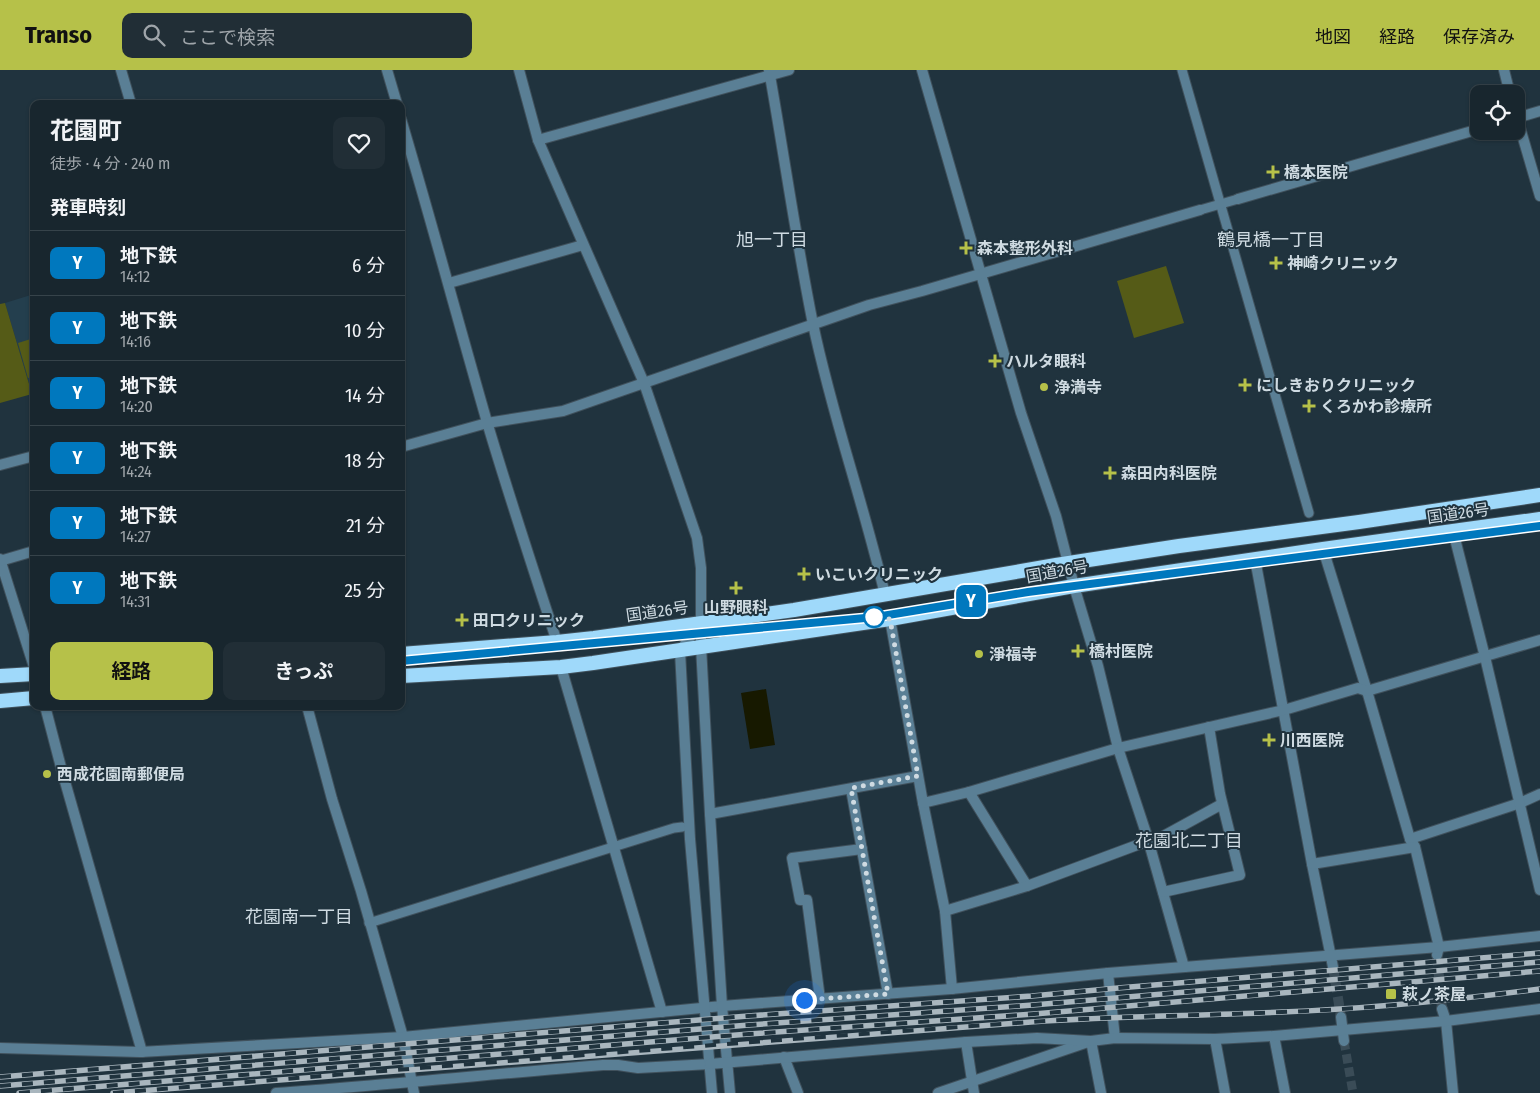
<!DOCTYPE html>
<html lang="ja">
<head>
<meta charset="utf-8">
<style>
	:root { --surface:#18262e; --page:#212e36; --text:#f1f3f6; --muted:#9fa5aa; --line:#36434a; --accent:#b6c149 }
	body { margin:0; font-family:"Fira Sans Condensed","Noto Sans JP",sans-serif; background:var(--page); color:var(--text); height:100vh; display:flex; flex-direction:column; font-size:19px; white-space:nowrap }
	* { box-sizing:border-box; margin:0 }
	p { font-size:16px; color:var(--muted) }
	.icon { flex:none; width:28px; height:28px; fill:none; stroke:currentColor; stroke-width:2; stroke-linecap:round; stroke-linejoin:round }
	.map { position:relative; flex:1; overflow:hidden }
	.panel { position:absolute; left:30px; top:30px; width:375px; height:610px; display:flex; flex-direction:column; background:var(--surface); border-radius:10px; box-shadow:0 1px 4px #0004,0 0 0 1px var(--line) }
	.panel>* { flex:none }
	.badge { padding:0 10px; border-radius:8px; font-size:18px; line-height:32px }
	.controls { position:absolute; left:1470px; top:15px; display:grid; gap:10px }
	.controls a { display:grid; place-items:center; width:55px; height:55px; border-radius:10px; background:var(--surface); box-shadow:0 1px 4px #0004,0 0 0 1px var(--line); font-size:25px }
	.you { position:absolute; width:25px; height:25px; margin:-12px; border:4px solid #fff; border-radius:50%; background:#1a73e8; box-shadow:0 0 0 8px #1a73e833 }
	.map>.badge { position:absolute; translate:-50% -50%; box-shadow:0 0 0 2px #fff }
	h2 { padding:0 20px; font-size:19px; line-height:45px }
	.round { display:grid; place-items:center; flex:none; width:52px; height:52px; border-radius:10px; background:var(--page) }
	.headline { display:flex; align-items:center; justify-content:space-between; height:85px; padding:0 20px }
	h1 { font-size:24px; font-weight:700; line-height:38px }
	.button { display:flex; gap:10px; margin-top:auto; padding:10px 20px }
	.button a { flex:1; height:58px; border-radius:10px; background:var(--accent); color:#111; font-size:20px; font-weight:700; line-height:58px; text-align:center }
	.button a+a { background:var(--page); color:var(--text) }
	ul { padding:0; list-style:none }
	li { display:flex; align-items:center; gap:15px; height:65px; padding:0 20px; border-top:1px solid var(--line) }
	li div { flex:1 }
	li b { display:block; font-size:19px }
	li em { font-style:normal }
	li .badge { min-width:55px; font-weight:700; text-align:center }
	header { display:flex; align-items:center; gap:30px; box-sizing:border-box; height:70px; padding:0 25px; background:var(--accent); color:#111 }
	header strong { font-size:24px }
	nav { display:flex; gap:28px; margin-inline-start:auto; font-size:18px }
	.search { width:350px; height:45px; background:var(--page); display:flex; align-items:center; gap:12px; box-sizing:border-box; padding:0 18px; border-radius:10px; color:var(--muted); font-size:19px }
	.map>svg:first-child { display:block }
</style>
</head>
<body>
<header>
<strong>Transo</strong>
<div class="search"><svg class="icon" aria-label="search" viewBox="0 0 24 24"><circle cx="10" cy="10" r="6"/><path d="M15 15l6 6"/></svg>ここで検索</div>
<nav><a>地図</a><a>経路</a><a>保存済み</a></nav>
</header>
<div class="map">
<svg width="1540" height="1023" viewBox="0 0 1540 1023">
	<rect width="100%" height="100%" fill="#20333e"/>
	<!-- built -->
	<polygon fill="#243f4e" points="34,224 34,324 32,324 5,233"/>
	<!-- green -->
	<g fill="#555b17">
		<polygon points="1166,196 1184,253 1134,268 1117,211"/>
		<polygon points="5,233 32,324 0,333 0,234"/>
		<polygon points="34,268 34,307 28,308 18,273"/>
	</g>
	<!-- water -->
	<polygon fill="#171900" points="766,619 775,675 750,679 741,623"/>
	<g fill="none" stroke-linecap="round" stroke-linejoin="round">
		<!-- pedestrian-tunnel -->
		<polyline stroke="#3a4c57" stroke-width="9" stroke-dasharray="9 4.5" stroke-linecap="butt" points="1344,971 1353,1023"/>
		<!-- minor-tunnel -->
		<g stroke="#3a4c57" stroke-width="10" stroke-dasharray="10 5" stroke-linecap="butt">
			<polyline points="1437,885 1442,939"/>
			<polyline points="1333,897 1341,947"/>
		</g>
		<defs>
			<g id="pedestrian">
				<polyline points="1182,0 1309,443"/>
				<polyline points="1200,140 1238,129"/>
				<polyline points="369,853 674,758 682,757"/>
			</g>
			<g id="minor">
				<polyline points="121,0 131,34"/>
				<polyline points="387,0 397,34"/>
				<path d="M769,0C784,84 796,170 813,254C832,346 864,434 885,525"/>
				<polyline points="922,0 1021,343 1056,446 1074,516 1098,596 1118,678 1147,766 1184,897"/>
				<polyline points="1504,0 1510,24"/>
				<polyline points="1516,44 1540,126"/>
				<polyline points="1516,48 1540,41"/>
				<path d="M401,49C431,150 458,251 487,352C509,426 533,499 557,572"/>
				<polyline points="538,70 789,0"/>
				<polyline points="1238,129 1479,59"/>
				<polyline points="449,213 583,175"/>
				<polyline points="401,377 487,353 563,341 869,235 922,221 1200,140"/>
				<polyline points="0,395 34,386"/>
				<polyline points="1323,479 1367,621 1410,769 1415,777 1439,877 1437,885"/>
				<polyline points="0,489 34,597"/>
				<polyline points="1255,489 1312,794 1333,897"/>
				<polyline points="0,491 34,481"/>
				<polyline points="890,549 923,733 945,841 952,919"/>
				<polyline points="561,597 662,942"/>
				<polyline points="45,636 62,701 142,982"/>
				<polyline points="307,636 332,729 361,821 403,967 414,1023"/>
				<polyline points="851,719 888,924"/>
				<polyline points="969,722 1027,816"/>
				<polyline points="923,733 969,722 1118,678 1284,640 1358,618 1367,621 1540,570"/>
				<polyline points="710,744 918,706"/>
				<polyline points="1410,769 1520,733 1540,724"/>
				<polyline points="1149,774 1222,734"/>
				<polyline points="1312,794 1415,777"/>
				<polyline points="1163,822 1240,805 1220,724 1209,657"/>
				<polyline points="945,841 1027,816 1148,771"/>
				<polyline points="1108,903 1115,968"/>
				<polyline points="820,929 807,830 800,830 792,788 862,779"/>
				<polyline points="1442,939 1446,951 1453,1023"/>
				<polyline points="1341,947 1344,971"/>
				<polyline points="1274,966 1285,1023"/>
				<polyline points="1215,969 1225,1023"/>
				<polyline points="966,972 974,1023"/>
				<polyline points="0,978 140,982 403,967 722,936"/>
				<polyline points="784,987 798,1023"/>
				<path d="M276,1023C385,1015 494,1004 603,995H618L638,998L710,994"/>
				<polyline points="938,1023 1091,971 1101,1023"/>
			</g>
			<g id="tertiary">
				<polyline points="519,0 538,70 644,313 697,468 701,498 701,576 710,744 722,936 730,1023"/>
				<polyline points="1453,461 1485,587 1540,820"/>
				<polyline points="701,552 680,581 690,769 712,1023"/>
				<polyline points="722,936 951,919 1108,903 1439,877 1540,866"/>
				<polyline points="710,994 966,972 1037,968 1091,971 1115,968 1215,969 1274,966 1446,951 1540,939"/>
			</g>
			<g id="trunk">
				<polyline points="401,584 557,572 594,568 794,540 1056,495 1179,476 1359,452 1540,425"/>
				<polyline points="0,606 34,604"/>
				<polyline points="401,606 561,597 593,593 890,549 1074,516 1323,479 1540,449"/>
				<polyline points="0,631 34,628"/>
			</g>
		</defs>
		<!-- pedestrian casing -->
		<use href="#pedestrian" stroke="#40515c" stroke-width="11"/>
		<!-- minor casing -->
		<use href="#minor" stroke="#40515c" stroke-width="12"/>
		<!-- tertiary casing -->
		<use href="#tertiary" stroke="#40515c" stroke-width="12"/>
		<!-- trunk casing -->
		<use href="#trunk" stroke="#40515c" stroke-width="16"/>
		<!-- pedestrian -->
		<use href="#pedestrian" stroke="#5a7f95" stroke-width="9"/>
		<!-- minor -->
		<use href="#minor" stroke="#5a7f95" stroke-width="10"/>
		<!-- tertiary -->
		<use href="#tertiary" stroke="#5a7f95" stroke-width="10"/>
		<!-- trunk -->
		<use href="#trunk" stroke="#9fd9fa" stroke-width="14"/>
		<defs>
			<g id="rail">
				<polyline points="0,1007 748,946 1032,926 1118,918 1540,883"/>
				<polyline points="0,1016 749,955 1033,935 1540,892"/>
				<polyline points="19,1023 749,964 1034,944 1540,901"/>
				<path d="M113,1023C419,998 725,973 1031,952C1115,946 1198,946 1282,942C1369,939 1454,930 1540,919"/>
			</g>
		</defs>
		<!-- rail casing -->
		<use href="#rail" stroke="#a9b6be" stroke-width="5.5"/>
		<!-- rail -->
		<use href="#rail" stroke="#20333e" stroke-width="4" stroke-dasharray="11" stroke-linecap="butt"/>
	</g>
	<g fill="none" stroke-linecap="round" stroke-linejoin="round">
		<defs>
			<polyline id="line" points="401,591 876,547 1028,522 1540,456"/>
		</defs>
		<!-- line casing -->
		<use href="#line" stroke="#fff" stroke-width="11"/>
		<!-- line -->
		<use href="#line" stroke="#0078be" stroke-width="8"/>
		<!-- walk -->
		<polyline stroke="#cfdbe2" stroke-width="5" stroke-dasharray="0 9" points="804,930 888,924 851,718 918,706 890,549 874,547"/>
	</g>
	<!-- markers -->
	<g fill="#b6c149" stroke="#20333e" stroke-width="2">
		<path d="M1270.5 94.5h5v5h5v5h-5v5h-5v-5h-5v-5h5z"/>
		<path d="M963.5 170.5h5v5h5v5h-5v5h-5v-5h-5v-5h5z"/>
		<path d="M1273.5 185.5h5v5h5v5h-5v5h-5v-5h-5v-5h5z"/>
		<path d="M992.5 283.5h5v5h5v5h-5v5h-5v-5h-5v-5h5z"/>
		<path d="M1242.5 307.5h5v5h5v5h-5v5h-5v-5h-5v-5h5z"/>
		<circle cx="1044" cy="317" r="5"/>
		<path d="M1306.5 328.5h5v5h5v5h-5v5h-5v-5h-5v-5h5z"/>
		<path d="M1107.5 395.5h5v5h5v5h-5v5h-5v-5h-5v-5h5z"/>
		<path d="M801.5 496.5h5v5h5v5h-5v5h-5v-5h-5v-5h5z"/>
		<path d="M733.5 510.5h5v5h5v5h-5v5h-5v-5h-5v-5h5z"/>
		<path d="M459.5 542.5h5v5h5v5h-5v5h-5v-5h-5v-5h5z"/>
		<path d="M1075.5 573.5h5v5h5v5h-5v5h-5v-5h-5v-5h5z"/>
		<circle cx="979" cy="584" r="5"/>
		<path d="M1266.5 662.5h5v5h5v5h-5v5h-5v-5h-5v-5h5z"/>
		<circle cx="47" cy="704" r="5"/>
		<rect x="1385" y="918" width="12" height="12" rx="2.5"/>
	</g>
	<circle fill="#fff" stroke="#0078be" stroke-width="2.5" cx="874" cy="547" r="10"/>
	<g text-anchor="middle" stroke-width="4" stroke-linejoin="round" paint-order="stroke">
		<!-- poi labels -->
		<g font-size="16" font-weight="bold" fill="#cfdbe2" stroke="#20333e" text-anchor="start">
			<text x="1284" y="108">橋本医院</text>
			<text x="977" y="184">森本整形外科</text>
			<text x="1287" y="199">神崎クリニック</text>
			<text x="1006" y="297">ハルタ眼科</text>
			<text x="1256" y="321">にしきおりクリニック</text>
			<text x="1054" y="323">浄満寺</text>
			<text x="1320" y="342">くろかわ診療所</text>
			<text x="1121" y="409">森田内科医院</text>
			<text x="815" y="510">いこいクリニック</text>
			<text x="736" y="543" text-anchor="middle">山野眼科</text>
			<text x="473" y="556">田口クリニック</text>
			<text x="1089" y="587">橋村医院</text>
			<text x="989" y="590">淨福寺</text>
			<text x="1280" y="676">川西医院</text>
			<text x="57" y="710">西成花園南郵便局</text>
			<text x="1402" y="930">萩ノ茶屋</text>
		</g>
		<!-- street labels -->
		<g font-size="16" fill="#cfdbe2" stroke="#20333e">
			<text transform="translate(1458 443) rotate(-8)" y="6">国道26号</text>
			<text transform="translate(1057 501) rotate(-10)" y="6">国道26号</text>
			<text transform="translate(657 541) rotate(-8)" y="6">国道26号</text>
		</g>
		<!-- neighbourhood labels -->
		<g font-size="18" fill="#cfdbe2" stroke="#20333e">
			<text x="772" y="176">旭一丁目</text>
			<text x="1271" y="176">鶴見橋一丁目</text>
			<text x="1189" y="777">花園北二丁目</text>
			<text x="299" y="853">花園南一丁目</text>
		</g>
	</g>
</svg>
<div class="controls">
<a><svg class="icon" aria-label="locate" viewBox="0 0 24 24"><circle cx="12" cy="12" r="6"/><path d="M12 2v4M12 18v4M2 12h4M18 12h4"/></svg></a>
</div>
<div class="you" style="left:804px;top:930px"></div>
<b class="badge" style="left:971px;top:531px;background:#0078be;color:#fff">Y</b>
<section class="panel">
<div class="headline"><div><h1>花園町</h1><p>徒歩 · 4 分 · 240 m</p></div><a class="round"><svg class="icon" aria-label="heart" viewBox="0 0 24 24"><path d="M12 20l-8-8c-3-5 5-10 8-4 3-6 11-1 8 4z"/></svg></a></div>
<h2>発車時刻</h2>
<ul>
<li><span class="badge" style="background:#0078be;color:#fff">Y</span><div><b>地下鉄</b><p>14:12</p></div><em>6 分</em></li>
<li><span class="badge" style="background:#0078be;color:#fff">Y</span><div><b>地下鉄</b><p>14:16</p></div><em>10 分</em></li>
<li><span class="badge" style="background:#0078be;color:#fff">Y</span><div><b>地下鉄</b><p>14:20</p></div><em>14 分</em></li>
<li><span class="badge" style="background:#0078be;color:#fff">Y</span><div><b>地下鉄</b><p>14:24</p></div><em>18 分</em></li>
<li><span class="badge" style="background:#0078be;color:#fff">Y</span><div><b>地下鉄</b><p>14:27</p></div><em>21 分</em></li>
<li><span class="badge" style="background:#0078be;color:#fff">Y</span><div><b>地下鉄</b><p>14:31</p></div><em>25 分</em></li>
</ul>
<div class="button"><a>経路</a><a>きっぷ</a></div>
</section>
</div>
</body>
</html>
